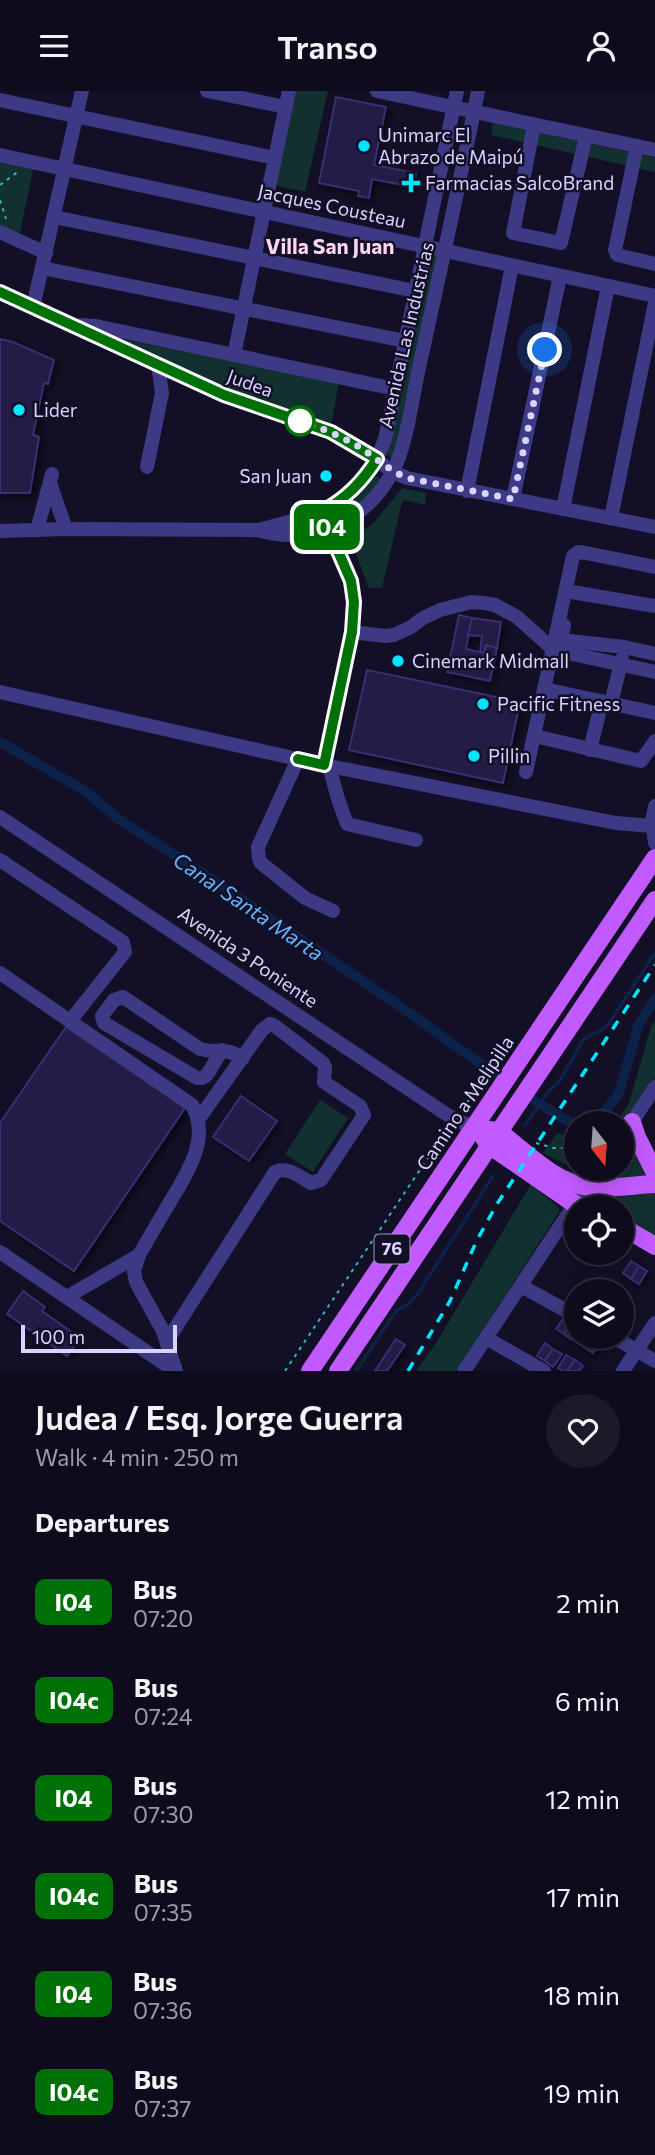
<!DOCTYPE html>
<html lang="en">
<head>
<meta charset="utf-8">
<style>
	:root { --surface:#0e0b1c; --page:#1c1929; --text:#f1f3f6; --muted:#9b9ba3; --line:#2e2b3b }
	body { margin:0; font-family:Commissioner,sans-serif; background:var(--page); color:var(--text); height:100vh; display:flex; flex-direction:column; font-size:26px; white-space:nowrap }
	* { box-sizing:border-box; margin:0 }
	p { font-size:23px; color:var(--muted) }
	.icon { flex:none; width:38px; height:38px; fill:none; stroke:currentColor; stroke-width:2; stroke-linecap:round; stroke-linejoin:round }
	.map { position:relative; height:1280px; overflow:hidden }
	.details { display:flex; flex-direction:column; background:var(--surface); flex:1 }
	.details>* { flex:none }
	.badge { padding:0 14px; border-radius:10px; font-size:24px; line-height:46px }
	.needle { width:46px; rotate:163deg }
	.controls { position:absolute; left:564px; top:1020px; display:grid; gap:14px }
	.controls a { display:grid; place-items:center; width:70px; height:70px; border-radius:50%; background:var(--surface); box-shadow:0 4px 18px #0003,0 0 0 2px var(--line); font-size:35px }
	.scale { position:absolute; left:21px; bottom:18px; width:156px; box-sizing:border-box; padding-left:7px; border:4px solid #d9d4ff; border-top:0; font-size:19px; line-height:24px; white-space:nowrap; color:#d9d4ff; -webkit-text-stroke:5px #130f26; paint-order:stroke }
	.you { position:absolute; width:35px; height:35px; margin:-18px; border:5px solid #fff; border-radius:50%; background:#1a73e8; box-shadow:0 0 0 10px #1a73e833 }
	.map>.badge { position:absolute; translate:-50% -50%; box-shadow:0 0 0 4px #fff }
	h2 { padding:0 35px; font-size:26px; line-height:63px }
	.round { display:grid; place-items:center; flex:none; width:74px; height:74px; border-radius:37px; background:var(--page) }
	.overview { display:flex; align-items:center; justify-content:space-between; height:119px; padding:0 35px }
	h1 { font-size:33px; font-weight:600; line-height:52px }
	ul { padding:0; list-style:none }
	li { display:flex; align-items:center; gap:21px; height:98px; padding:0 35px }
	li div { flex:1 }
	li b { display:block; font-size:26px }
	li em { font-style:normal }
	li .badge { min-width:77px; font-weight:700; text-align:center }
	header { display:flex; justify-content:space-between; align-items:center; height:91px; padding:0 35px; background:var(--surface); font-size:32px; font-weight:600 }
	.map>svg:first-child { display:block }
</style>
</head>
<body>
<header><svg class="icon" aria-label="menu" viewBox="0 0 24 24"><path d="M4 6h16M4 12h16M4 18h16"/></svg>Transo<svg class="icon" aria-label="person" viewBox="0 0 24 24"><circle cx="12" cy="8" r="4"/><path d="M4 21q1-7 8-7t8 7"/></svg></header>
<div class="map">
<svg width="655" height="1280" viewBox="0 0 655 1280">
	<defs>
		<filter id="shadow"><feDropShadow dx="3" dy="3" stdDeviation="3.5" flood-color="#0009"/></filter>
	</defs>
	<rect width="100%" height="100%" fill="#130f26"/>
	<!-- green -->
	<g fill="#12302f">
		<polygon points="293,0 328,0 305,101 273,94"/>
		<polygon points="493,31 655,67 655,81 491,44"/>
		<polygon points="0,66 34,74 19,146 0,137"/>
		<polygon points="429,161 439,164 393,369 387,364"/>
		<polygon points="111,246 339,292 331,335 225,300"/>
		<polygon points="375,384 381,388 361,413 333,432 329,425 356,408"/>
		<polygon points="402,397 426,402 425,414 406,409 402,411 382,497 369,497 350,447 373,433"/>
		<polygon points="655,930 655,987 621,1039 621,1032 616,1032 629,1012 651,936"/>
		<polygon points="320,1009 348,1027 313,1081 285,1063"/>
		<polygon points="557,1042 576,1048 576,1078 595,1079 586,1084 543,1062"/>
		<polygon points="628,1051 634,1051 652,1086 601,1088 606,1078 621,1078 621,1057"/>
		<polygon points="531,1093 559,1117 559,1121 456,1280 416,1280 436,1252"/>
		<polygon points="655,1097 655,1148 621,1127 621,1116 591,1116 585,1114 594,1100"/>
	</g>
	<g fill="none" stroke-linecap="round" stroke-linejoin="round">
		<!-- stream -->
		<g stroke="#0c2248" stroke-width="3.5">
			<polyline points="525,1034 549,1000 559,991 584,948 605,937 609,932 655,862"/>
			<polyline points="356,1280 396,1220 410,1212 419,1201 493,1085"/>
		</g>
		<!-- canal -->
		<g stroke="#0c2248" stroke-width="10">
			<polyline points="0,651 85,700 120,729 210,787 398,914 495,983"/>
			<polyline points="533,1009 576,1035"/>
			<polyline points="596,1032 619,1002 638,935 655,907"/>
		</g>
	</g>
	<!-- building -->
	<g fill="#241b47" stroke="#3b2d73" stroke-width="2" filter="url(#shadow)">
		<polygon points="336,6 386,16 374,74 416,82 413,96 372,88 369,107 358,105 359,100 319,92"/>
		<polygon points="0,248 13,251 54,269 48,293 44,292 33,344 39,346 30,402 0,402"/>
		<polygon points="459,524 472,527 466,558 484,562 486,554 497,557 490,590 447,581"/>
		<polygon points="472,527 501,531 497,557 486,554 484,562 480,561 482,545 468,544"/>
		<polygon points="367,579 520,611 503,692 349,659"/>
		<polygon points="66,936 185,1017 74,1180 0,1130 0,1032"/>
		<polygon points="241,1005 277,1030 249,1070 213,1046"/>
		<polygon points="631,1170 639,1175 631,1188 623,1182"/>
		<polygon points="639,1175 647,1180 639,1193 631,1188"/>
		<polygon points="23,1200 45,1216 42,1220 80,1247 67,1265 7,1223"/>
		<polygon points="564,1226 572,1231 564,1243 556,1238"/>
		<polygon points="572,1231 576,1233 576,1243 572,1249 564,1243"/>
		<polygon points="579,1246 591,1246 584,1256 576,1251"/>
		<polygon points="591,1246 596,1246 601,1249 593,1262 584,1256"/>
		<polygon points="396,1248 405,1254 387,1280 375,1280"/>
		<polygon points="545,1252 553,1258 545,1270 537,1265"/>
		<polygon points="553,1258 562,1263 553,1276 545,1270"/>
		<polygon points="566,1264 575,1269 567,1280 563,1280 558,1277"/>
		<polygon points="575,1269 583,1275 579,1280 567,1280"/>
	</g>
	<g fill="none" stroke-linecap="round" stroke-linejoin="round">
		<!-- path -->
		<g stroke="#2fb8b0" stroke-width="2" stroke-dasharray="3.5 5" stroke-linecap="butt">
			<polyline points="0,94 19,80"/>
			<polyline points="0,109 6,128"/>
			<polyline points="461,1018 469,1009 475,1006 478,1007"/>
			<polyline points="536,1052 554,1057 576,1057"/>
			<polyline points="617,1078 622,1082"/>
			<polyline points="285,1280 448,1037"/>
		</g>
		<!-- minor -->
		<g stroke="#3d3a85" stroke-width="14">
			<polyline points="207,0 286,16"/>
			<polyline points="377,0 655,59"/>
			<polyline points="0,9 275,67"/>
			<polyline points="534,34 513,142 561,152 586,45"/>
			<polyline points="637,55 615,159 617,164 655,173"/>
			<polyline points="0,64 655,205"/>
			<polyline points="54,126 415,200"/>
			<polyline points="0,141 46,162"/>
			<polyline points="42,177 405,250"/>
			<polyline points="0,201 224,304 331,341 361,357 393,381 407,387 655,436"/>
			<polyline points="33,216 82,0"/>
			<polyline points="81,234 96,235 395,298"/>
			<polyline points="234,264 289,0"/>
			<polyline points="147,376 162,302 158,274"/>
			<polyline points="50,392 66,438"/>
			<polyline points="467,400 512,175"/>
			<polyline points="513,408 560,185"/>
			<polyline points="563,418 608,195"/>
			<polyline points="611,427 655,212"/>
			<polyline points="37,439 52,383"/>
			<path d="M259,439C320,422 361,415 385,348L457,0"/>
			<path d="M0,440L66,438L258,439C312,455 366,431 393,380C407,354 413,302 420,272C440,181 460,91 478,0"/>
			<polyline points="572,501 655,515"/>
			<polyline points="564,534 561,549 624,556 655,563"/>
			<polyline points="352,541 385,545 394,544 411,536 423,527 440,519 471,511 484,512 495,514 517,526 554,559 655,581"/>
			<polyline points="0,601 324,674 616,732 652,735"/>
			<polyline points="611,612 622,568"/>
			<polyline points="546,613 549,599 655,622"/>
			<polyline points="539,646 641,670 655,650"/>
			<polyline points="590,659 602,610"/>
			<polyline points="298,668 258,756 259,768 261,772 305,807 333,820"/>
			<polyline points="324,674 352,541 354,517 350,490 326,432"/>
			<polyline points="329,675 338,708 347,733 416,749"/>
			<polyline points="526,681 573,465 578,461 586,462 655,476"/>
			<polyline points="655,715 652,730 655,752"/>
			<polyline points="0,726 446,1023 460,1031 475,1036"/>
			<polyline points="0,769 123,851 125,861 70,930"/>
			<path d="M0,882L192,1014C211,1048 187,1082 170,1111C159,1129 149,1147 139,1164L134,1180L136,1191L163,1240L176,1280"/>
			<path d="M222,959L207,984L202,987H197L104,932L102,925L114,909L123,906L200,958C219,963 223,955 243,967"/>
			<polyline points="621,1048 655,996"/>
			<polyline points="0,1161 175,1280"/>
			<polyline points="521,1195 576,1225"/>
			<polyline points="67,1206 139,1164"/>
			<polyline points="613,1246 655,1270"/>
			<polyline points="486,1247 544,1280"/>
			<path d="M167,1250L275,1081C288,1075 300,1086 311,1092L321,1089L364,1024L360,1015L324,991L325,976L323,972L275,935L270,933L262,939L198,1029"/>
			<polyline points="464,1280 574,1114 601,1078"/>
			<polyline points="623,1280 655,1232"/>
		</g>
		<!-- major -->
		<g stroke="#c25bff" stroke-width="18">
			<polyline points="632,1031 637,1046 655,1082"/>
			<path d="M489,1039L498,1040C525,1060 555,1093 590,1096C612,1098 633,1094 655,1093"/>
			<polyline points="484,1047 489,1054 579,1116"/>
			<polyline points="621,1135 655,1155"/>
			<polyline points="310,1280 655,767"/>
			<polyline points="338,1280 655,809"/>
		</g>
		<!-- rail -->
		<polyline stroke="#00e5ff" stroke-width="3.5" stroke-dasharray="10 9" stroke-linecap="butt" points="408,1280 450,1210 477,1149 497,1113 655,874"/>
	</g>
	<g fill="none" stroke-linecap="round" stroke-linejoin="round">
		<defs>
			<path id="line" d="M0,201L224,304L331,341L377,368C362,391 346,408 321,421L351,490L354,511L352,541L324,674L298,668"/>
		</defs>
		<!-- line casing -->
		<use href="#line" stroke="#fff" stroke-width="16"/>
		<!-- line -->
		<use href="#line" stroke="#007106" stroke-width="10"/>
		<!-- walk -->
		<path stroke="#d9d4ff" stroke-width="7" stroke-dasharray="0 12.6" d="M300,330C322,337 341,345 361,357C376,367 390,380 407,387L513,408L545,259"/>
	</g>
	<!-- markers -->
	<g fill="#00e5ff" stroke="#130f26" stroke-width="2.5">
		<circle cx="364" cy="55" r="7"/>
		<path d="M407.5 81.5h7v7h7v7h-7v7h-7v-7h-7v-7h7z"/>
		<circle cx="19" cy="319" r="7"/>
		<circle cx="326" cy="385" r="7"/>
		<circle cx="398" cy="570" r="7"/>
		<circle cx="483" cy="613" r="7"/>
		<circle cx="474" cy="665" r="7"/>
	</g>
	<circle fill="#fff" stroke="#007106" stroke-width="3.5" cx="300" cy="330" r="14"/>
	<g text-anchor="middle" stroke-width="5" stroke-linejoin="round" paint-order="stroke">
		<!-- shield labels -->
		<rect fill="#130f26" stroke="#9e99be" stroke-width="2" x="374.5" y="1143.5" width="35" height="29" rx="5"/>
		<g font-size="18" font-weight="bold" fill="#d9d4ff">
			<text x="392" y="1164">76</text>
		</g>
		<!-- poi labels -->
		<g font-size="19" fill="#d9d4ff" stroke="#130f26" text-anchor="start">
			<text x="378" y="51">Unimarc El<tspan x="378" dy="22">Abrazo de Maipú</tspan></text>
			<text x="425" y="99">Farmacias SalcoBrand</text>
			<text x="33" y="326">Lider</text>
			<text x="312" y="392" text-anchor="end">San Juan</text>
			<text x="412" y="577">Cinemark Midmall</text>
			<text x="497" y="620">Pacific Fitness</text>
			<text x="488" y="672">Pillin</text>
		</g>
		<!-- street labels -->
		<g font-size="19" fill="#d9d4ff" stroke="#130f26">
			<text transform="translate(332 115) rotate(12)" y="7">Jacques Cousteau</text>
			<text transform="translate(406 244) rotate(-77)" y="7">Avenida Las Industrias</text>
			<text transform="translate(250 292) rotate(20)" y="7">Judea</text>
			<text transform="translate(248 866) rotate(34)" y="7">Avenida 3 Poniente</text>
			<text transform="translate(465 1012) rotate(-56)" y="7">Camino a Melipilla</text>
		</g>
		<!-- neighbourhood labels -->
		<g font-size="21" font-weight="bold" fill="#ffd6f0" stroke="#130f26">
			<text x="330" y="163">Villa San Juan</text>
		</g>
		<!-- water labels -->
		<g font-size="21" font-style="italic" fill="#62b6ff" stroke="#130f26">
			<text transform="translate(248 816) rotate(34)" y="7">Canal Santa Marta</text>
		</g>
	</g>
</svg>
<div class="controls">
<a><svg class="needle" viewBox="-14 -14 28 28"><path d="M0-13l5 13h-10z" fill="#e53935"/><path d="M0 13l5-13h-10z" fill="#9b9ba3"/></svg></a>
<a><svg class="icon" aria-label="locate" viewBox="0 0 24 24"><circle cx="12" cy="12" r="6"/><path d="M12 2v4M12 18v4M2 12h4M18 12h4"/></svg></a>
<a><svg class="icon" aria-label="layers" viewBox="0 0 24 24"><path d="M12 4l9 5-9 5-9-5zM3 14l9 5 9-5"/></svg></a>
</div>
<div class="scale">100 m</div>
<div class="you" style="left:545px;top:259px"></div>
<b class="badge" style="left:327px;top:436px;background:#007106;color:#fff">I04</b>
</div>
<section class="details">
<div class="overview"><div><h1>Judea / Esq. Jorge Guerra</h1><p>Walk · 4 min · 250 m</p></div><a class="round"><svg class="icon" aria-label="heart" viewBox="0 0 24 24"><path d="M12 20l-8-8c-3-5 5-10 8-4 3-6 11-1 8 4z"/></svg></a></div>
<h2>Departures</h2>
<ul>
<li><span class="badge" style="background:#007106;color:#fff">I04</span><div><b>Bus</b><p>07:20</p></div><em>2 min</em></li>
<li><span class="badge" style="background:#007106;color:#fff">I04c</span><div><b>Bus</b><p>07:24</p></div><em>6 min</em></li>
<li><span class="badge" style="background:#007106;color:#fff">I04</span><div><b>Bus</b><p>07:30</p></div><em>12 min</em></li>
<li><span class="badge" style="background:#007106;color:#fff">I04c</span><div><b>Bus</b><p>07:35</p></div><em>17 min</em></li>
<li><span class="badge" style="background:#007106;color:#fff">I04</span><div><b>Bus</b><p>07:36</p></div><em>18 min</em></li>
<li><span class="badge" style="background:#007106;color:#fff">I04c</span><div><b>Bus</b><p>07:37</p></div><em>19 min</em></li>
</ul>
</section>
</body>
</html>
